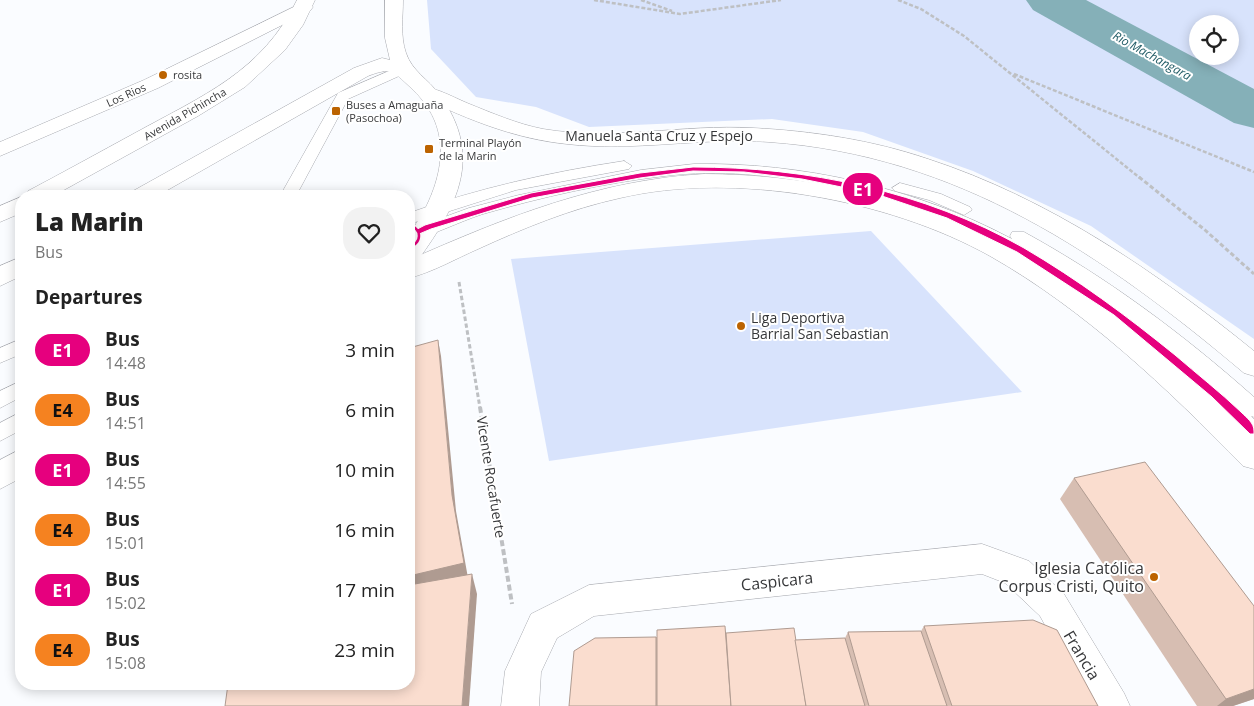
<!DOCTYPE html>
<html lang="en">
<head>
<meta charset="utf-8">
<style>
	:root { --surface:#fff; --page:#f2f2f2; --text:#222; --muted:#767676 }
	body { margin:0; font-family:"Open Sans",sans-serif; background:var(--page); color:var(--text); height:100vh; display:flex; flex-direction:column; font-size:19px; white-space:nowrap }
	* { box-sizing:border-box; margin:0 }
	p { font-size:16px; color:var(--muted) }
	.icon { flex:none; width:28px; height:28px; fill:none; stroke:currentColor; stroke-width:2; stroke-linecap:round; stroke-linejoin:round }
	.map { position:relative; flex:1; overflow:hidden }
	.drawer { position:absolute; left:15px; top:190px; width:400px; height:500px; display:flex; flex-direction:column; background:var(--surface); border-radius:20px; box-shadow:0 2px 12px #0003 }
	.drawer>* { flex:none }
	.badge { padding:0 10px; border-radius:16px; font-size:18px; line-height:32px }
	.tools { position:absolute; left:1189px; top:15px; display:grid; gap:10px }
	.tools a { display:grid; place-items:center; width:50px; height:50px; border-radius:50%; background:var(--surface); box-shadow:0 2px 12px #0003; font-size:25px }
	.map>.badge { position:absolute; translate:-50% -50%; box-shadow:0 0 0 2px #fff }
	h2 { padding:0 20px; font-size:19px; line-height:45px }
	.round { display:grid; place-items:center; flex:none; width:52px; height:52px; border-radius:20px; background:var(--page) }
	.overview { display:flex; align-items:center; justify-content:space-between; height:85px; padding:0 20px }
	h1 { font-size:24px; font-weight:800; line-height:38px }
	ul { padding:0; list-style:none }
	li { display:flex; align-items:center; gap:15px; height:60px; padding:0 20px }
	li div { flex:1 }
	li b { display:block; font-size:19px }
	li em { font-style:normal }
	li .badge { min-width:55px; font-weight:700; text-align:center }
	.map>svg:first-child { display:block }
</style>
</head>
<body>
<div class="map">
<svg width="1254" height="706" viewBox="0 0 1254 706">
	<rect width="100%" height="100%" fill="#fafcff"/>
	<!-- green -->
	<g fill="#d8e3fc" fill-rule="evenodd">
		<path d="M427,0H1254V339L1091,226L973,171L863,132L772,119L589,127L536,107L476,97L431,49ZM1198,24H1230V56H1198Z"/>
		<polygon points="871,231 1022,392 549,461 511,259"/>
	</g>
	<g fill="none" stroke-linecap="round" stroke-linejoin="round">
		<!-- river -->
		<polygon fill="#85b0b8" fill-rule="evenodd" points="1026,0 1086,0 1254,89 1254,128 1234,123 1033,10"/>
		<defs>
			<g id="service">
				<polygon points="403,65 408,66 410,69 408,72 348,99 296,196 280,196 338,93"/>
				<path d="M624,161L632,166L629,169L516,190L409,224V213C479,188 551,172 624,161Z"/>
				<path d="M694,164C801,162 917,188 1012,239L1010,236L1012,232H1024C1108,278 1183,334 1254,397V417L1251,416L1254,419V439L1247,437C1156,351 1059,267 942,219C905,204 866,194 826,186C773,175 719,169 665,176C604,183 542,197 483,214C458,222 434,235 409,241V230L469,208L519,195L641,170Z"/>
				<polygon points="900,183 941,194 970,207 972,210 964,215 929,200 895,191 892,188"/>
				<polygon points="21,339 21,354 0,363 0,348"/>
				<polygon points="21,381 21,397 0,408 0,391"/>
				<polygon points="21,412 21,430 0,441 0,423"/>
			</g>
			<g id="minor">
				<polygon points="304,2 310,3 313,7 310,11 158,88 0,156 0,142 144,80"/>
				<polygon points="982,544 1029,561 1064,594 1124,693 1130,706 1090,706 1040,616 1005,583 982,574 594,616 557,638 541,672 539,706 501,706 505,671 531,614 589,585"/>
			</g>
			<g id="secondary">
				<path d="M430,88C443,91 455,98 467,103C492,113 517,124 543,129C613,141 683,124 753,128C812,131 872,140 928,159C1048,198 1157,272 1254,351V376L1244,373C1104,255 958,155 769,142C702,137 634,152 567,144C516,139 469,120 423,98L420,94L423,90Z"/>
				<path d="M704,174C803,174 907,196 997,240C1024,253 1049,271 1074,288C1138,332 1198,384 1254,438V469L1243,466C1167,388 1085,310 990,256C888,199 734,171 620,198C570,209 524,228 478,249C455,259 433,272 409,278V260C504,218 598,180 704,174Z"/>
			</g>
			<g id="primary">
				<path d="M297,0H315L303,25L285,50L245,87L198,116L53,196H25L28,191C64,172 100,152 135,133C202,96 262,72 297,0Z"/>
				<path d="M385,0H403C403,17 400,36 406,53C412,71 428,79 439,94C484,155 458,205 418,260L409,262C409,255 408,246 409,239C410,230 421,218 425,209C447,165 449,122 410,87C393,71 391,67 368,76L157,196H130L133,191L354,68L382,58L390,60L385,38Z"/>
				<polygon points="21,197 21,213 0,222 0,206"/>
				<polygon points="21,257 21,276 0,286 0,266"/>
				<polygon points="21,449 21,478 0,489 0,460"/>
			</g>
		</defs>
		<!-- service casing -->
		<use href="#service" stroke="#a8aab0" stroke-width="1"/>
		<!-- minor casing -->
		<use href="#minor" stroke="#a8aab0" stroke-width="1"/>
		<!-- secondary casing -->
		<use href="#secondary" stroke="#a8aab0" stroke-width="1"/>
		<!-- primary casing -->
		<use href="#primary" stroke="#a8aab0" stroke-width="1"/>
		<!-- path-far2 -->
		<g stroke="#bec0c3" stroke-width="2.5" stroke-dasharray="4 2" stroke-linecap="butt">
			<polyline points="594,0 680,14 781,0"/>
			<polyline points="641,0 672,11"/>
			<polyline points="898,0 921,9 964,36 1140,178"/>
			<polyline points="1014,74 1254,172"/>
		</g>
		<!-- path-far1 -->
		<g stroke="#bec0c3" stroke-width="3" stroke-dasharray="4.5 2.5" stroke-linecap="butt">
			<polyline points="1139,177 1205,230 1254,274"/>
			<polyline points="459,282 480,408"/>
		</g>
		<!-- path -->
		<polyline stroke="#bec0c3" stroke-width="4" stroke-dasharray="6 3" stroke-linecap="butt" points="480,407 512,604"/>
		<!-- service -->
		<use href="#service" fill="#fff" fill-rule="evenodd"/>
		<!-- minor -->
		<use href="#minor" fill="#fff" fill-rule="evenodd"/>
		<!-- secondary -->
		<use href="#secondary" fill="#fff" fill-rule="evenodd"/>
		<!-- primary -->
		<use href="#primary" fill="#fff" fill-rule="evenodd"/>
	</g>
	<!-- wall -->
	<g fill="#d7beb2">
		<polygon points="1074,478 1254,606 1254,699 1233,706 1197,706 1060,499"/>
		<polygon points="924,626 1098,706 569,706 656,637 726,633 795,640 845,638 848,632 921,631"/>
	</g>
	<!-- shaded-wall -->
	<g fill="#af9b91">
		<polygon points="438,340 441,356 456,511 468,578 409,592 409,576 452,495"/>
		<polygon points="472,574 477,594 469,706 462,706"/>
		<polygon points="1254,689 1254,699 1233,706 1217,706 1226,699"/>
	</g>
	<!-- building -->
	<g fill="#faddcf" stroke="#af9b91">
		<polygon points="438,340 452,495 464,563 409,576 409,348"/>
		<polygon points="1145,462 1254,606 1254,689 1226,699 1074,478"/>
		<polygon points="472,574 462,706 225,706 228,684 409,684 409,585"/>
		<polygon points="1033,620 1057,630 1098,706 952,706 924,626"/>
		<polygon points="725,626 731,706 657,706 657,630"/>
		<polygon points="794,628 806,706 731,706 726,633"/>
		<polygon points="921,631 947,706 869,706 848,632"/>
		<polygon points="656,637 656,706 569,706 574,651 595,638"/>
		<polygon points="845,638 865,706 806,706 795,640"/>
	</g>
	<!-- line -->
	<path fill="#e6007e" stroke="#fff" d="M693,167C807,167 924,191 1024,248C1077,279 1127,316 1175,355C1197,374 1220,392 1241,412C1247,418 1254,423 1254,431V434H1250L1212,397L1114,315L1017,252L947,218L876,194L802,179L744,172L693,171L640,178L532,198L431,229L412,237L404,236L425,225L531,193L640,173Z"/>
	<!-- markers -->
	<g fill="#bc6300" stroke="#fff" stroke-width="2">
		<circle cx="163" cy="75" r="5"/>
		<rect x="331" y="106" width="10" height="10" rx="2.5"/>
		<rect x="424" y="144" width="10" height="10" rx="2.5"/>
		<circle cx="741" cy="326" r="5"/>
		<circle cx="1154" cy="577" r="5"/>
	</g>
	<circle fill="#fff" stroke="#e6007e" stroke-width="2.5" cx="409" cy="236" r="10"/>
	<g text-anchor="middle" stroke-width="4" stroke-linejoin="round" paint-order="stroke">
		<!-- far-poi labels -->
		<g font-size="11" fill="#37383a" stroke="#fff" text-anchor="start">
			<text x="173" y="79">rosita</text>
			<text x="346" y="109">Buses a Amaguaña<tspan x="346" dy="13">(Pasochoa)</tspan></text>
			<text x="439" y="147">Terminal Playón<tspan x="439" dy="13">de la Marin</tspan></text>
		</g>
		<!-- far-street labels -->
		<g font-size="11" fill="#37383a" stroke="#fff">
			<text transform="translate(126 95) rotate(-24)" y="4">Los Rios</text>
			<text transform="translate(185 114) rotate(-30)" y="4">Avenida Pichincha</text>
		</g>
		<!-- far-water labels -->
		<g font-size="12" font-style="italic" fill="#205b65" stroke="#fff">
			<text transform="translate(1152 56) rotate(29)" y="4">Rio Machangara</text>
		</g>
		<!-- street labels -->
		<g font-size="14" fill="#37383a" stroke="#fff">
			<text x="659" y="141">Manuela Santa Cruz y Espejo</text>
			<text transform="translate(491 477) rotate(81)" y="5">Vicente Rocafuerte</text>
		</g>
		<!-- poi labels -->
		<g font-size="14" fill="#37383a" stroke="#fff" text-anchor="start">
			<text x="751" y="323">Liga Deportiva<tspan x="751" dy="16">Barrial San Sebastian</tspan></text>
		</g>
		<!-- near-poi labels -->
		<g font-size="16" fill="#37383a" stroke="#fff" text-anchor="end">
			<text x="1144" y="574">Iglesia Católica<tspan x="1144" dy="18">Corpus Cristi, Quito</tspan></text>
		</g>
		<!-- near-street labels -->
		<g font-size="16" fill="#37383a" stroke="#fff">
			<text transform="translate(777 581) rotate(-6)" y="6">Caspicara</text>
			<text transform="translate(1082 655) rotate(59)" y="6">Francia</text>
		</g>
	</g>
</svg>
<div class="tools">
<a><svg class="icon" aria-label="locate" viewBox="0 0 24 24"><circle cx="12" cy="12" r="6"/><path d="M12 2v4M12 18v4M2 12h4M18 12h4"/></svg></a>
</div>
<b class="badge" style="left:863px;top:189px;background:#e6007e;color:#fff">E1</b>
<section class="drawer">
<div class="overview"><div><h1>La Marin</h1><p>Bus</p></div><a class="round"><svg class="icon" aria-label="heart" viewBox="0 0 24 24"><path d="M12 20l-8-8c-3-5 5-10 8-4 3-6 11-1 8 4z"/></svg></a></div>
<h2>Departures</h2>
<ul>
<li><span class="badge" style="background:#e6007e;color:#fff">E1</span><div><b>Bus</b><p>14:48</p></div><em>3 min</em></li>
<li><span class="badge" style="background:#f58220;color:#111">E4</span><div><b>Bus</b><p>14:51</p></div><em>6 min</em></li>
<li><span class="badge" style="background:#e6007e;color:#fff">E1</span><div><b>Bus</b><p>14:55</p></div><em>10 min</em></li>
<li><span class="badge" style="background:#f58220;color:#111">E4</span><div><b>Bus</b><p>15:01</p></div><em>16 min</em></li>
<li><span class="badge" style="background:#e6007e;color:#fff">E1</span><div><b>Bus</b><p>15:02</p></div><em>17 min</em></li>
<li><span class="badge" style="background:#f58220;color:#111">E4</span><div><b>Bus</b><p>15:08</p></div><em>23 min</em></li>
</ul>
</section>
</div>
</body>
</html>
